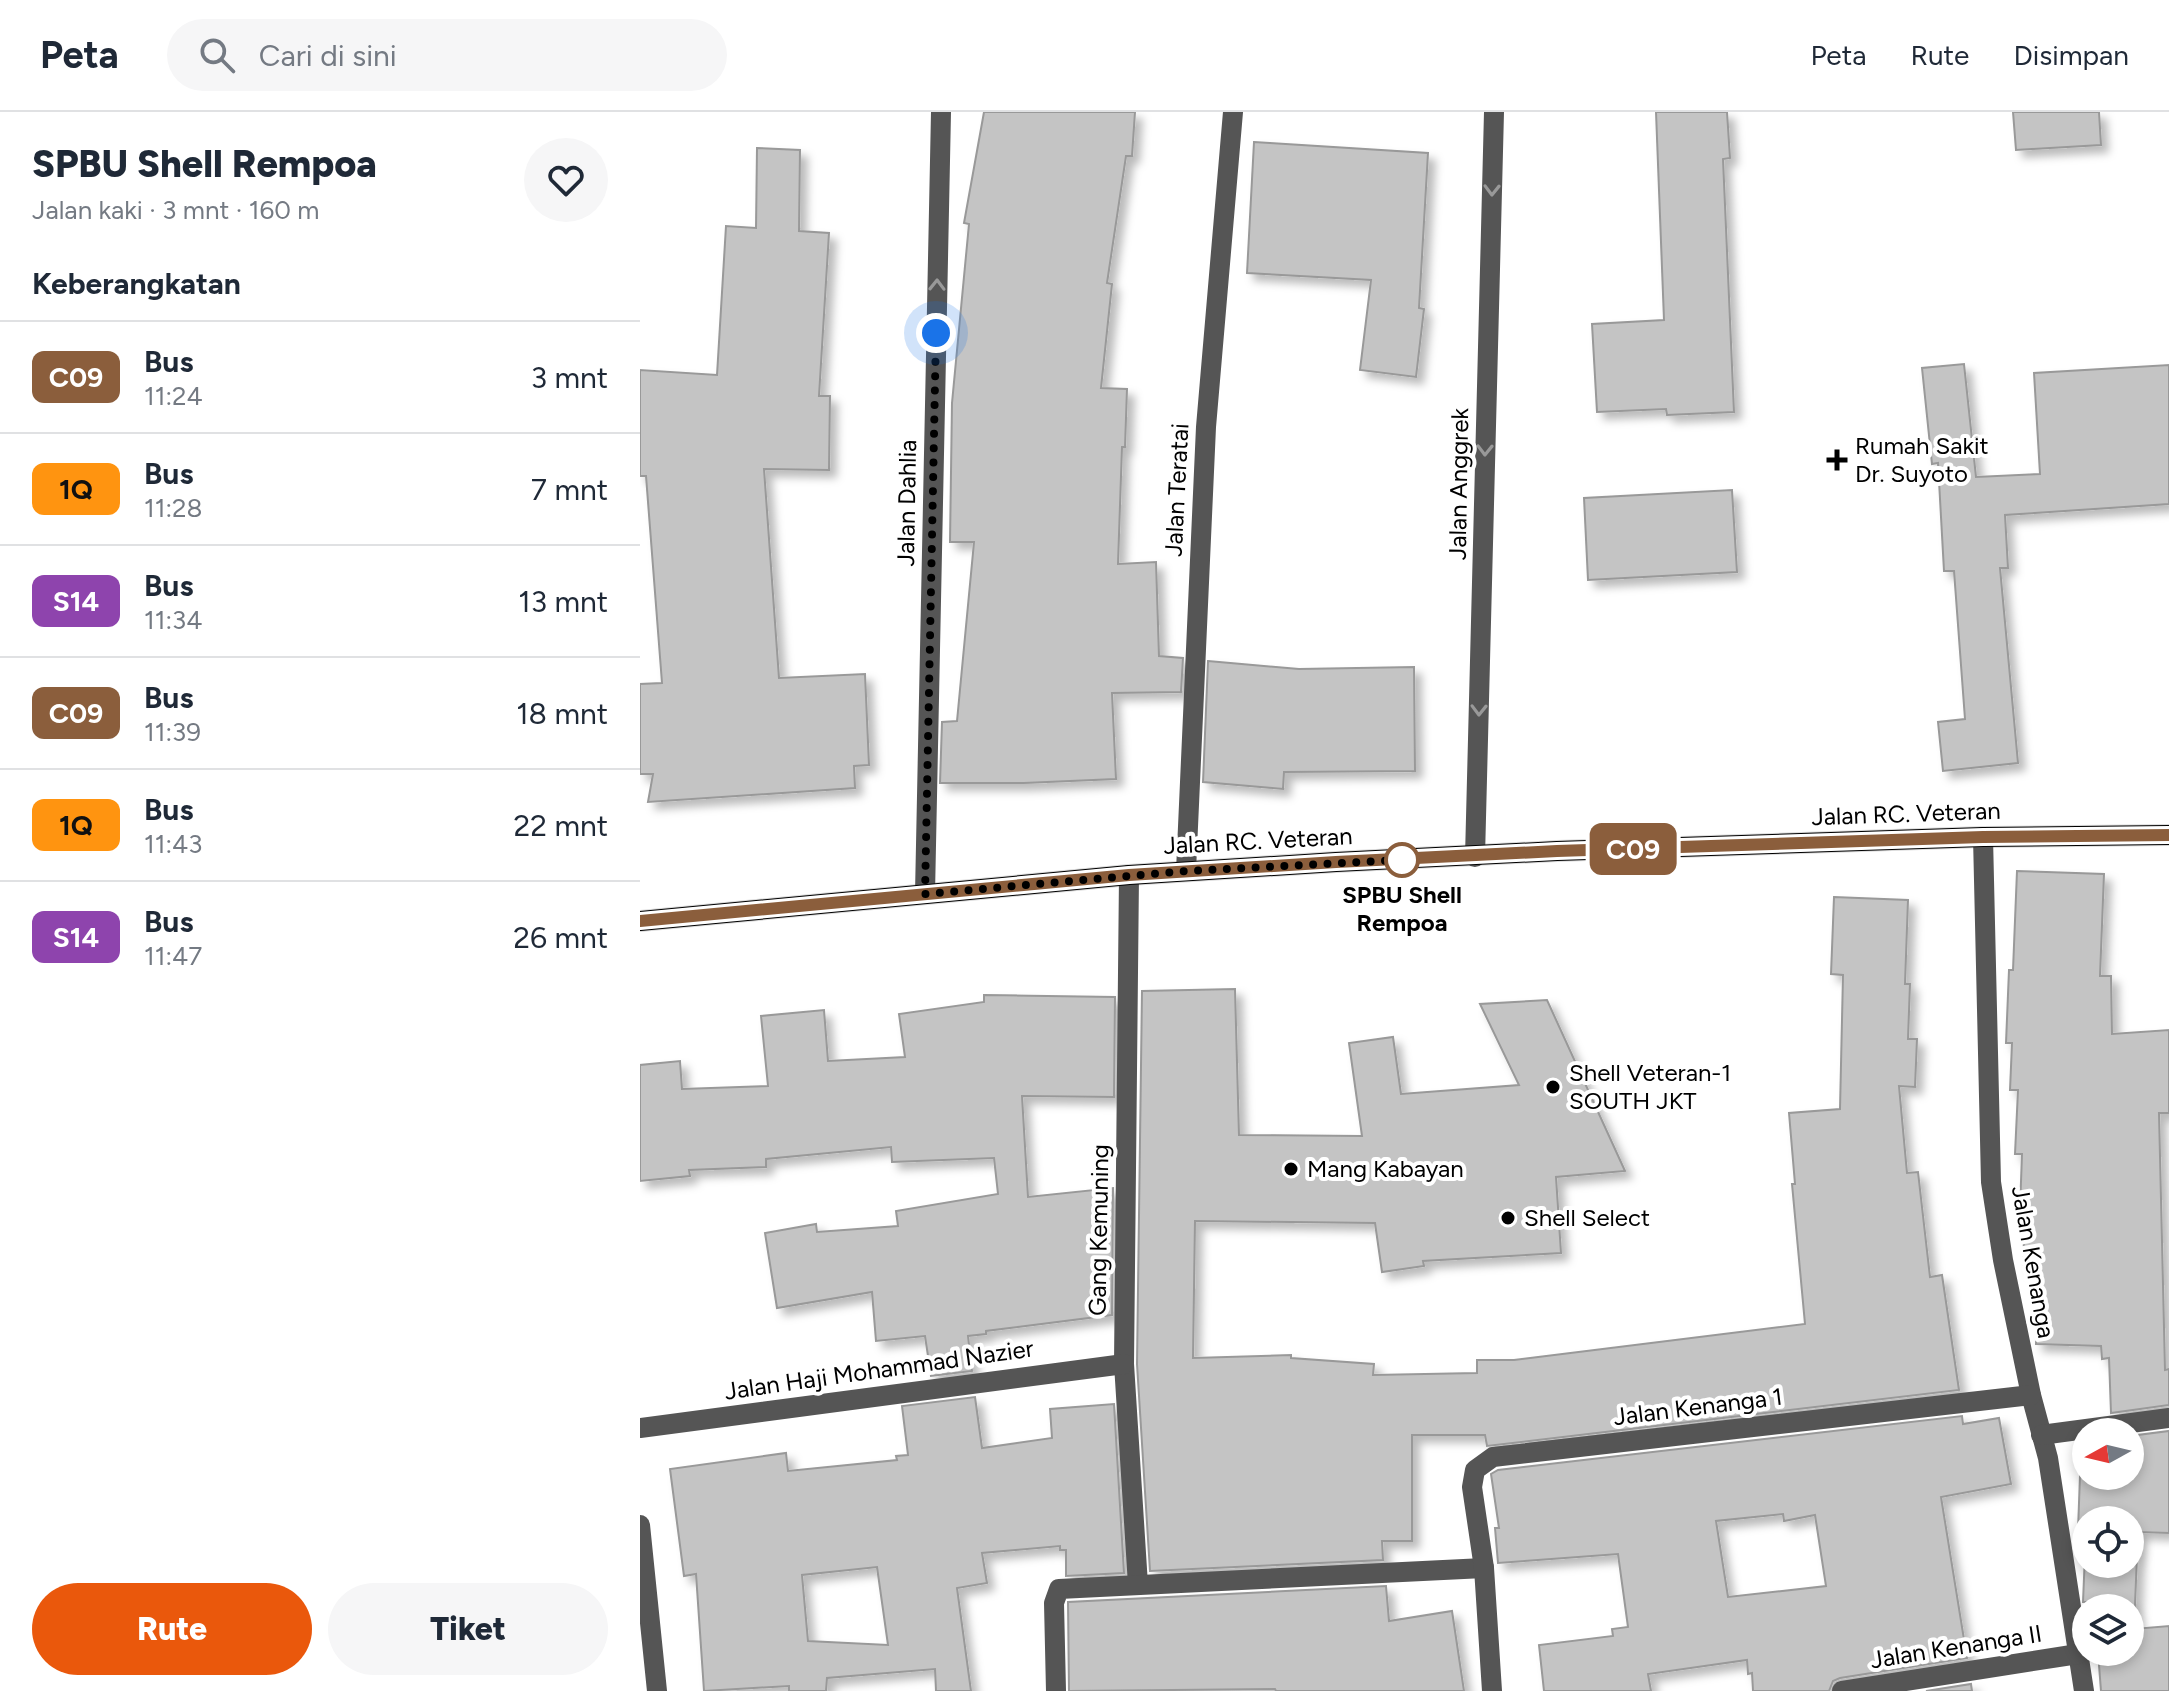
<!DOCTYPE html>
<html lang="id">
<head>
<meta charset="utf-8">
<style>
	:root { --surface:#fff; --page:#f6f6f7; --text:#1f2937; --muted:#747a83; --line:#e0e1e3; --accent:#ea580c }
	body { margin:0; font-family:Figtree,sans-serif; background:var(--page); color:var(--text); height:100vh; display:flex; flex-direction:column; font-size:30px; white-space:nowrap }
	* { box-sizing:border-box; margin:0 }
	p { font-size:26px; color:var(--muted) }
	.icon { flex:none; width:44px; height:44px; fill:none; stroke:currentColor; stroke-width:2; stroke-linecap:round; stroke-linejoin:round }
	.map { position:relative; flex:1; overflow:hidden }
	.details { display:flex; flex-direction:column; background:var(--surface); width:640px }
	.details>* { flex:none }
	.badge { padding:0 16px; border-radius:12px; font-size:28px; line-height:52px }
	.needle { width:52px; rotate:262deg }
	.controls { position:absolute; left:1432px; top:1306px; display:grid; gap:16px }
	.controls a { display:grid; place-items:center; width:72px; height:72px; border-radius:50%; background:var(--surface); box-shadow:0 4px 12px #0003; font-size:40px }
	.you { position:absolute; width:40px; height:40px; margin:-20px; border:6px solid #fff; border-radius:50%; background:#1a73e8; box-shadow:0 0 0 12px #1a73e833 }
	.map>.badge { position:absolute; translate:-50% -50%; box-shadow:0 0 0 4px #fff }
	h2 { padding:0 32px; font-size:30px; line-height:72px }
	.round { display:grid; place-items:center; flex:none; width:84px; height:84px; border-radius:42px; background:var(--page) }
	.headline { display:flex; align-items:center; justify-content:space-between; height:136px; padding:0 32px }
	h1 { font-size:38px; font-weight:800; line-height:60px }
	.button { display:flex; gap:16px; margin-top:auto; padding:16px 32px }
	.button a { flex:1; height:92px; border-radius:48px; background:var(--accent); color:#fff; font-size:32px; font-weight:800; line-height:92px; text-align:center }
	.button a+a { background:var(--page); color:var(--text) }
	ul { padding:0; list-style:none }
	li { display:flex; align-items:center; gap:24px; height:112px; padding:0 32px; border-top:2px solid var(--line) }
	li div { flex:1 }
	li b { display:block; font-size:30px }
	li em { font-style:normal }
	li .badge { min-width:88px; font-weight:700; text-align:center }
	header { display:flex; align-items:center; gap:48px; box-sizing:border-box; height:112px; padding:0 40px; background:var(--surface); border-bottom:2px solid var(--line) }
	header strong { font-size:38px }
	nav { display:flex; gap:44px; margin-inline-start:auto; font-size:28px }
	.search { width:560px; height:72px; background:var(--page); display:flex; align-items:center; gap:20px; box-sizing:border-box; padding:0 28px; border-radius:44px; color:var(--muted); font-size:30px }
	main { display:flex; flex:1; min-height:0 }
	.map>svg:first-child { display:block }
</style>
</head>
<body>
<header>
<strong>Peta</strong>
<div class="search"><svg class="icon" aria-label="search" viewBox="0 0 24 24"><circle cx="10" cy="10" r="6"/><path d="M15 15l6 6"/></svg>Cari di sini</div>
<nav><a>Peta</a><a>Rute</a><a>Disimpan</a></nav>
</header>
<main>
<section class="details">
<div class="headline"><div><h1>SPBU Shell Rempoa</h1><p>Jalan kaki · 3 mnt · 160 m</p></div><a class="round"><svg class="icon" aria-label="heart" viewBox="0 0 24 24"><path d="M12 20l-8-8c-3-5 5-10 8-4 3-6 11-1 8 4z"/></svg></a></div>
<h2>Keberangkatan</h2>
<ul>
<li><span class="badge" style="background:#8b5e3c;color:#fff">C09</span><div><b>Bus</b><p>11:24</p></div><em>3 mnt</em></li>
<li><span class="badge" style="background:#ff9410;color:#111">1Q</span><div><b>Bus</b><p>11:28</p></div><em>7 mnt</em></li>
<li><span class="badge" style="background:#8e44ad;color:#fff">S14</span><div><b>Bus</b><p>11:34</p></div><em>13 mnt</em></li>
<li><span class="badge" style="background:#8b5e3c;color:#fff">C09</span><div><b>Bus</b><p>11:39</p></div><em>18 mnt</em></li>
<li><span class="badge" style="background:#ff9410;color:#111">1Q</span><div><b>Bus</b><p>11:43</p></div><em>22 mnt</em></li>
<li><span class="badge" style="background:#8e44ad;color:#fff">S14</span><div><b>Bus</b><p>11:47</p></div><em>26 mnt</em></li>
</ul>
<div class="button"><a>Rute</a><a>Tiket</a></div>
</section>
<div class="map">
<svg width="1529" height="1579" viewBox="0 0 1529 1579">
	<defs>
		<filter id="shadow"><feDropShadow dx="7" dy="7" stdDeviation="4" flood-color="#0004"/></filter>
	</defs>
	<rect width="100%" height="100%" fill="#fff"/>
	<!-- building -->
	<g fill="#c4c4c4" stroke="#999" stroke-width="2" fill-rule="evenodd" filter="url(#shadow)">
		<polygon points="344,0 495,0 492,44 486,44 467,171 472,172 461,276 487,277 485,335 482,335 478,452 516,450 519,544 543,546 541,580 472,581 476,667 384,671 300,671 302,610 317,609 334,430 310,430 312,291 329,112 324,111"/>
		<polygon points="1016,0 1087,0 1090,46 1083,47 1094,300 1027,303 1026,297 957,300 952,212 1024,208"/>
		<polygon points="1373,0 1459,0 1461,33 1376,38"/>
		<polygon points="614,30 788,41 779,196 784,197 776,265 720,258 731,168 607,161"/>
		<polygon points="117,36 160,38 159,119 189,121 179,284 190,284 189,358 124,357 139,566 225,562 229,653 214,654 215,676 8,690 13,662 0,662 0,572 22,571 6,364 0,364 0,258 77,263 86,114 116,116"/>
		<polygon points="1324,252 1336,365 1400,362 1394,261 1529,253 1529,392 1365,403 1368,456 1360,456 1378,651 1303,659 1298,610 1325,607 1314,459 1304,459 1298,351 1292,352 1282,256"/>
		<polygon points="1092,378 1097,460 948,468 944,386"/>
		<polygon points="568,549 659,557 774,555 775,659 644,660 643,677 563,670"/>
		<polygon points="1377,759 1464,762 1460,864 1471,864 1472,922 1529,918 1529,1001 1519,1001 1525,1258 1529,1257 1529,1293 1471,1301 1469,1246 1462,1247 1461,1234 1396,1232 1398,1155 1383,1155 1385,1097 1380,1097 1382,1042 1375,1042 1378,978 1370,978 1372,931 1366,931 1369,858 1373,858"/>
		<polygon points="1194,785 1268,788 1265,872 1270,872 1268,927 1277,927 1275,975 1259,974 1267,1061 1278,1060 1290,1165 1302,1163 1319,1278 847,1334 845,1323 772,1323 772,1429 742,1429 743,1448 510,1459 497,1252 502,879 595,877 599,1023 722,1024 709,931 753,925 761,982 879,973 840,892 907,888 985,1059 916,1065 921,1141 783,1149 784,1154 742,1160 735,1111 555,1109 553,1246 651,1243 651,1246 734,1252 733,1263 837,1261 837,1248 874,1248 1165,1212 1152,1072 1155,1072 1149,1001 1200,997 1203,863 1191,862"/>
		<polygon points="344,883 475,885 474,985 382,984 388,1085 473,1076 472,1203 346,1219 346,1222 328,1224 332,1259 291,1264 285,1224 236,1229 232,1180 137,1196 125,1121 176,1112 177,1120 258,1114 256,1099 358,1082 354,1046 252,1050 251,1035 126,1047 126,1055 49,1058 50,1064 0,1069 0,953 40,949 42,977 128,974 121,904 184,898 188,949 265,945 259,902 344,890"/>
		<path d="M335,1285L342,1336L412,1326L410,1297L474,1292L484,1461L426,1464V1438H420V1434L342,1441L347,1471L317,1476L331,1579H296L295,1557L187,1566L186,1579H149V1574L64,1579L56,1462L44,1464L30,1357L146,1341L148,1359L257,1348L256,1344L268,1343L262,1294ZM237,1455L248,1533L168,1529L162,1463Z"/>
		<path d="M1322,1304L1323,1312L1359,1306L1371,1372L1301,1385L1327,1546L1200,1566L1193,1569L1189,1579H1113L1112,1561L1108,1562L1107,1548L1008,1562L1011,1579H904L899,1533L973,1524L972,1517L988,1515L978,1442L858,1451L855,1416H859L851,1362L858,1358ZM1143,1402L1144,1409L1175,1403L1186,1474L1088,1485L1076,1409Z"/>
		<path d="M1529,1319V1421L1498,1420L1494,1517L1529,1514V1579H1461L1458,1540H1490V1496H1454L1453,1490H1443L1446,1418H1438L1441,1336H1446V1364H1490V1324ZM1446,1408H1490V1452H1446Z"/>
		<polygon points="746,1474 749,1509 812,1499 824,1579 636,1579 635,1577 429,1579 428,1490"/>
		<polygon points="1331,1572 1332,1579 1286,1579"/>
	</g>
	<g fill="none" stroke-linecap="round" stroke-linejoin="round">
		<defs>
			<polyline id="major" points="0,809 489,763 696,750 917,739 1343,725 1529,723"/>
		</defs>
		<!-- major casing -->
		<use href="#major" stroke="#dbdbdb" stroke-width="22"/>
		<!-- minor -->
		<g stroke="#555" stroke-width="20">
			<polyline points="1343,725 1351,1070 1363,1148 1391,1283 1408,1346 1444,1579"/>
			<polyline points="835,745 854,0"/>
			<polyline points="546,759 566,315 593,0"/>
			<polyline points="489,763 484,1252 498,1473"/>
			<polyline points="285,782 301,0"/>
			<polyline points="0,1316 484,1252"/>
			<polyline points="1401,1323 1529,1306"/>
			<polyline points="0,1413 17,1579"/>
			<polyline points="416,1579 414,1491 419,1477 844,1456"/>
			<polyline points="852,1579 844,1456 832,1375 835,1358 853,1345 1391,1283"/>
			<polyline points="1202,1579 1438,1542"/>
		</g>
		<!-- major -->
		<use href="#major" stroke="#000" stroke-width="20"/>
	</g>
	<!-- one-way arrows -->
	<defs><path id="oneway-chevron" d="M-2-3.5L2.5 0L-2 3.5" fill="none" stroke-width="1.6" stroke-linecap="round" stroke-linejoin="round" transform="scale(2)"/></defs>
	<g stroke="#999">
		<use href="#oneway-chevron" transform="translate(852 78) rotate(91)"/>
		<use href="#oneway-chevron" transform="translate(297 173) rotate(-89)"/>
		<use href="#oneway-chevron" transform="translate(845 338) rotate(91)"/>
		<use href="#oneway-chevron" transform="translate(839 598) rotate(91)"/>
	</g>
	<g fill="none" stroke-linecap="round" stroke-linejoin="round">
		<defs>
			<polyline id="line" points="0,809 489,763 696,750 917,739 1343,725 1529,723"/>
		</defs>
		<!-- line casing -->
		<use href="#line" stroke="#fff" stroke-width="18"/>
		<!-- line -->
		<use href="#line" stroke="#8b5e3c" stroke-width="12"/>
		<!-- walk -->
		<polyline stroke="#000" stroke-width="8" stroke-dasharray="0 14.4" points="296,221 285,782 546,759 762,748"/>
	</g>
	<!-- markers -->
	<g fill="#000" stroke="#fff" stroke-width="3">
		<path d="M1193 336h8v8h8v8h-8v8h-8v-8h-8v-8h8z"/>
		<circle cx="913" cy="975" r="8"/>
		<circle cx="651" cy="1057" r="8"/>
		<circle cx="868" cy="1106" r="8"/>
	</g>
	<circle fill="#fff" stroke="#8b5e3c" stroke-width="4" cx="762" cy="748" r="16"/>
	<g text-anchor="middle" stroke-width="8" stroke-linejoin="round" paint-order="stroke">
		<!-- poi labels -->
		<g font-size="24" fill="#000" stroke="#fff" text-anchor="start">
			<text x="1215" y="342">Rumah Sakit<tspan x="1215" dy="28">Dr. Suyoto</tspan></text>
			<text x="929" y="969">Shell Veteran-1<tspan x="929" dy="28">SOUTH JKT</tspan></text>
			<text x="667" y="1065">Mang Kabayan</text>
			<text x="884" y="1114">Shell Select</text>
		</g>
		<!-- street labels -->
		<g font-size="24" fill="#000" stroke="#fff">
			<text transform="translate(819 372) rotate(-89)" y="8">Jalan Anggrek</text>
			<text transform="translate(537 378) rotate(-87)" y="8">Jalan Teratai</text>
			<text transform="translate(267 391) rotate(-89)" y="8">Jalan Dahlia</text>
			<text transform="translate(1266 702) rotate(-2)" y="8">Jalan RC. Veteran</text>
			<text transform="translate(618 729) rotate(-3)" y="8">Jalan RC. Veteran</text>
			<text transform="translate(459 1118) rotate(-89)" y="8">Gang Kemuning</text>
			<text transform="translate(1393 1150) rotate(80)" y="8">Jalan Kenanga</text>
			<text transform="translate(239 1258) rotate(-8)" y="8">Jalan Haji Mohammad Nazier</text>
			<text transform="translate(1058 1295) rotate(-7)" y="8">Jalan Kenanga 1</text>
			<text transform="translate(1316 1535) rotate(-9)" y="8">Jalan Kenanga II</text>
		</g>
		<!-- stop labels -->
		<g font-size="24" font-weight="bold" fill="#000" stroke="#fff">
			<text x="762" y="791">SPBU Shell<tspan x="762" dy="28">Rempoa</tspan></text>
		</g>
	</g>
</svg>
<div class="controls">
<a><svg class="needle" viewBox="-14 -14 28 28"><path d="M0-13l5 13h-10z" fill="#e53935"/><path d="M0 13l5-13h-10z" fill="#747a83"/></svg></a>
<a><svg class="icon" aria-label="locate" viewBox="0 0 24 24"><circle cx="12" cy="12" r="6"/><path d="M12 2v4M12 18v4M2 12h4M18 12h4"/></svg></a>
<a><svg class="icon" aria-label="layers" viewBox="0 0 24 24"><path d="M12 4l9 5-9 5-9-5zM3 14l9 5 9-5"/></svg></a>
</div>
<div class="you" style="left:296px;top:221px"></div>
<b class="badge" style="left:993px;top:737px;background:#8b5e3c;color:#fff">C09</b>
</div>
</main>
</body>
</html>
